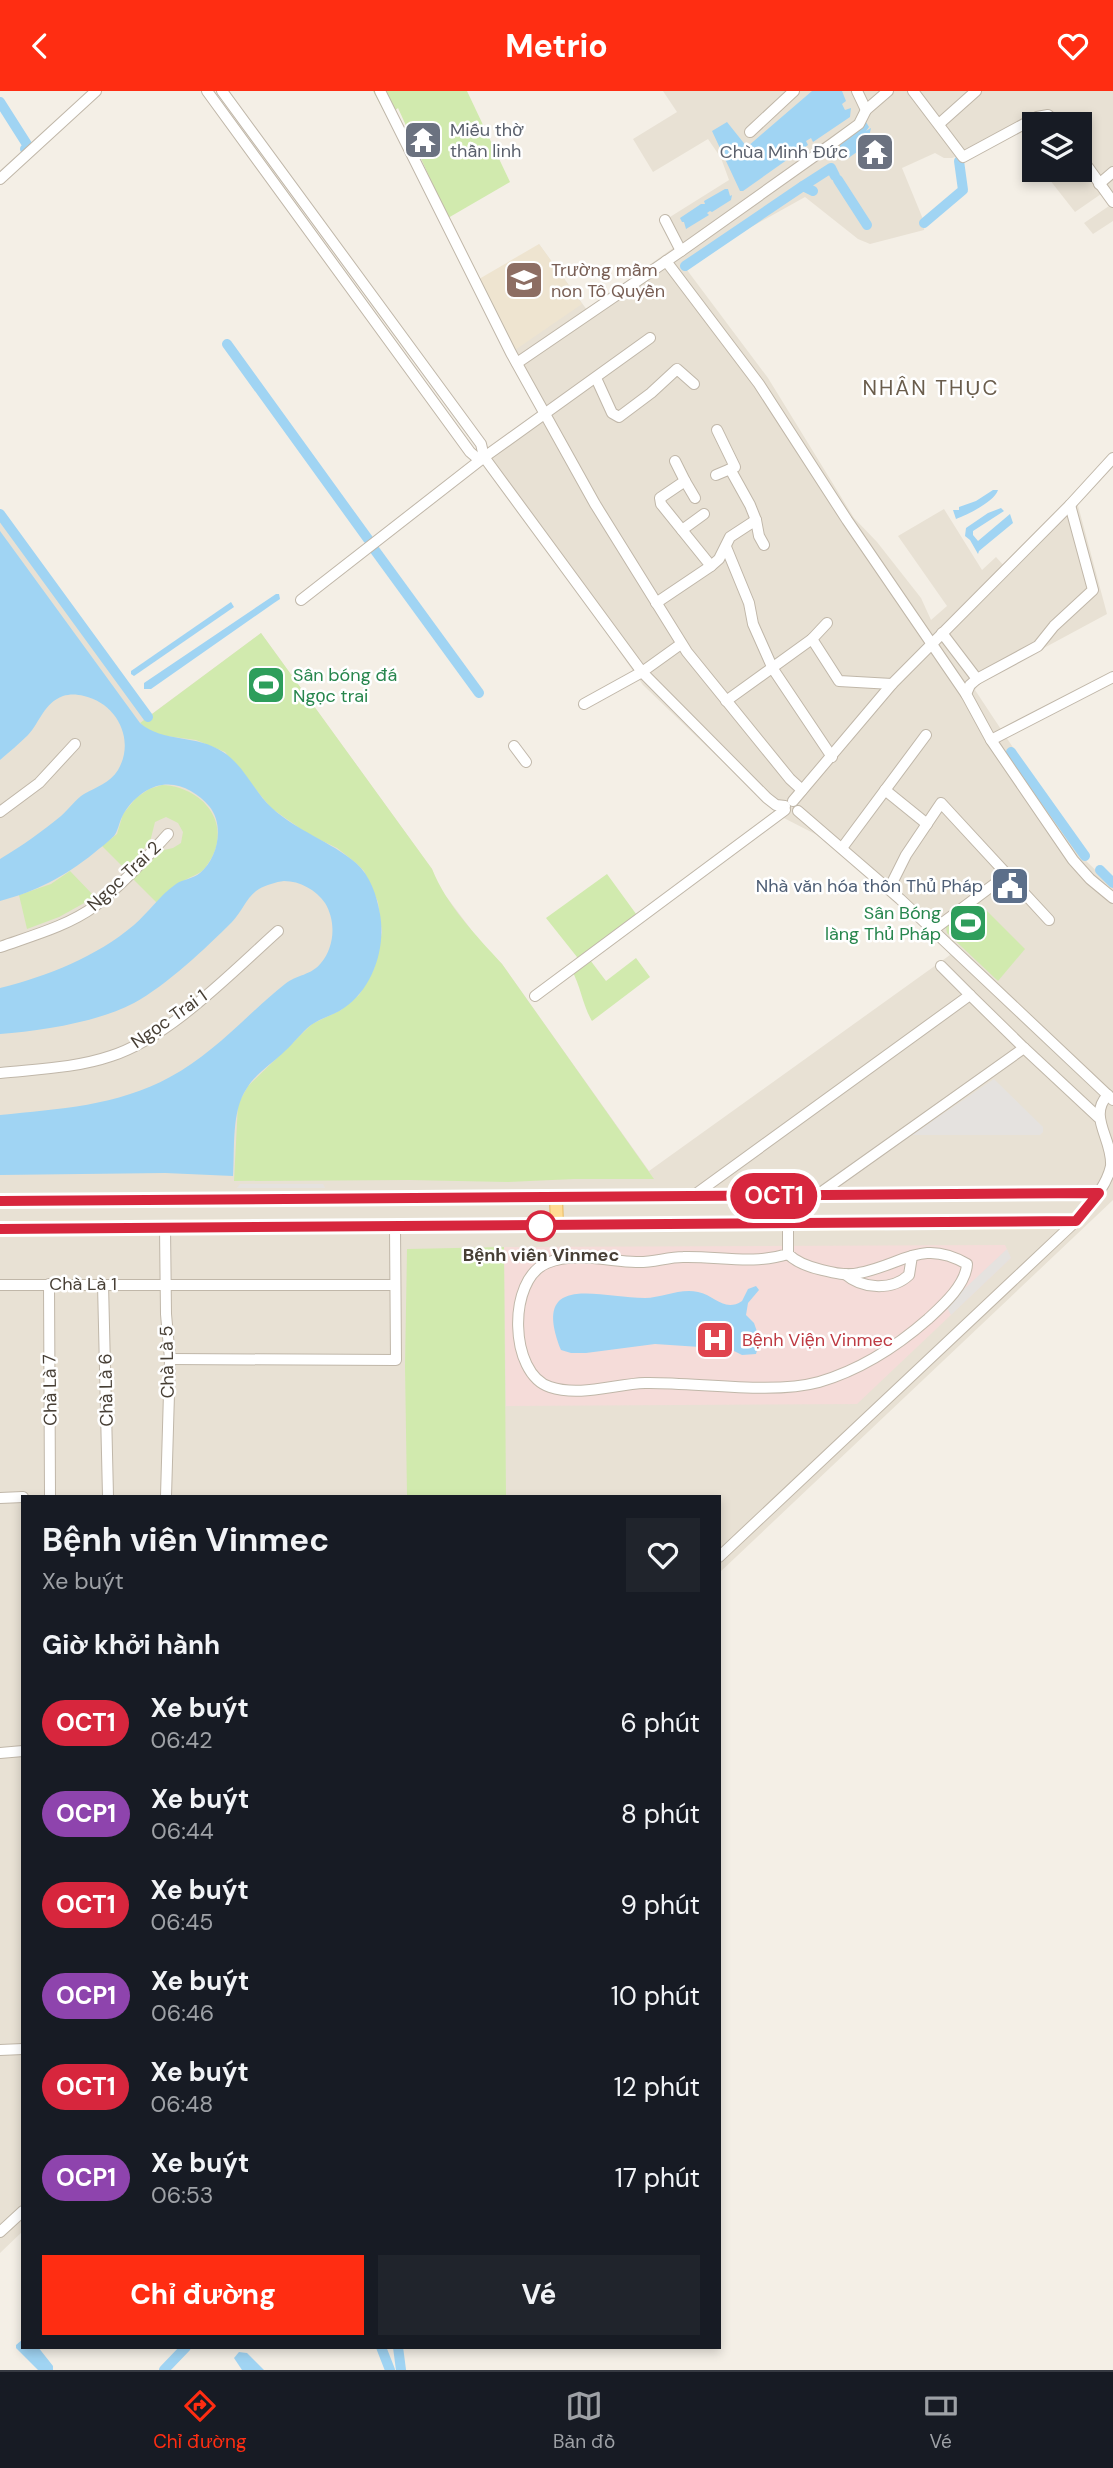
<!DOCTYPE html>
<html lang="vi">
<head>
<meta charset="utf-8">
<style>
	:root { --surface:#171b24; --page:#20242c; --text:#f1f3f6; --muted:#9ea1a6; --line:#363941; --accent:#ff2d12 }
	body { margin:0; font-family:"DM Sans",sans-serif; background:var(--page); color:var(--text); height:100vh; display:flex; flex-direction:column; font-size:26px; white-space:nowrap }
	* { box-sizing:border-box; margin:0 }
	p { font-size:23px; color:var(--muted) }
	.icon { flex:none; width:38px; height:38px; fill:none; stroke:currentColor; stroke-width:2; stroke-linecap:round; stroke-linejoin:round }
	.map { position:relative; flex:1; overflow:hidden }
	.details { position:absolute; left:21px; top:1404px; width:700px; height:854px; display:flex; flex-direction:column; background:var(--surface); border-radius:0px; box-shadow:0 4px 10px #0003 }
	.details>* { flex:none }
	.badge { padding:0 14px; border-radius:23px; font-size:24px; line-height:46px }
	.tools { position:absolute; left:1022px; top:21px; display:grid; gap:14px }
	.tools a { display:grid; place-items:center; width:70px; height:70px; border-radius:0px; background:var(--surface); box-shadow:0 4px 10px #0003; font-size:35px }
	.map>.badge { position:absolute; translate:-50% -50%; box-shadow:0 0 0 4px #fff }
	h2 { padding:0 21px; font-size:26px; line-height:63px }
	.round { display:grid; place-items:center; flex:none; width:74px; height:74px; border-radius:0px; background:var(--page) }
	.head { display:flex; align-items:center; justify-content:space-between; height:119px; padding:0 21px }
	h1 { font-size:33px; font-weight:700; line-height:52px }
	.cta { display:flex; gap:14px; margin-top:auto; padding:14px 21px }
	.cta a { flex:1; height:80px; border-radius:0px; background:var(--accent); color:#fff; font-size:28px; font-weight:700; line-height:80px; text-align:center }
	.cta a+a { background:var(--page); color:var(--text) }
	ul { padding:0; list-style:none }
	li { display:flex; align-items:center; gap:21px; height:91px; padding:0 21px }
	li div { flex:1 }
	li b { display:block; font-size:26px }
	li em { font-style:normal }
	li .badge { min-width:77px; font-weight:700; text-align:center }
	header { display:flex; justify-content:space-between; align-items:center; height:91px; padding:0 21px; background:var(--accent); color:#fff; font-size:32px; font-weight:700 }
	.tabs { display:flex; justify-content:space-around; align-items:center; height:98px; border-top:2px solid var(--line); background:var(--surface); font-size:19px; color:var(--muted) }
	.tabs a { display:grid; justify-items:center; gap:4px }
	.tabs .current { color:var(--accent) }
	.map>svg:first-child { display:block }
</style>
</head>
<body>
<header><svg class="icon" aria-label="back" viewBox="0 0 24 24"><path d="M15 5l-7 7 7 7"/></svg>Metrio<svg class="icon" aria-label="heart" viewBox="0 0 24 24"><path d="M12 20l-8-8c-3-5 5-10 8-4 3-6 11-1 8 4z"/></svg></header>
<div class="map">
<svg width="1113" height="2279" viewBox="0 0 1113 2279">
	<rect width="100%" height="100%" fill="#f4efe6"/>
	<!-- residential -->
	<polygon fill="#e8e1d4" points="663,0 1113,0 1113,130 1093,143 1084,132 1109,115 1101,103 1075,121 1042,79 1080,79 1080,33 1052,33 1043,30 1034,33 1013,45 952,67 944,67 935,62 902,77 925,133 924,139 870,153 858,148 805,106 744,140 687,179 768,287 854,427 877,451 921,507 931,529 947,515 898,445 944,418 982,479 996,466 1006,477 1076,407 1107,523 979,592 975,599 1014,658 1007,663 1080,764 1113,796 1113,1109 719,1482 719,1405 23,1405 23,2140 0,2162 0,429 145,628 261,542 432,778 439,796 482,853 502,873 649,1080 950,864 948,858 819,745 778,724 643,594 483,367 540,321 509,264 539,153 587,219 673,157 662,131 729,89 721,67 708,48 653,81 633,48 677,21"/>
	<!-- education -->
	<polygon fill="#eee4d0" points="539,153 582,213 515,259 479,188"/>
	<!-- medical -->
	<polygon fill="#f5dcd9" points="1005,1154 1011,1167 857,1313 506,1315 504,1156"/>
	<!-- green -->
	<g fill="#d1eaae">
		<polygon points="373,0 467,0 510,91 448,127 398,17 387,26"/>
		<path d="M261,542L432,778C447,815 476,844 502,873L654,1088H574L508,1091L409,1089L234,1090L238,1013L248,995L312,933L341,919L359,904L374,878L382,841L378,811L364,780L356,772L337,757L308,743L271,717L225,661L196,649L159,644L148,639L140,632Z"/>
		<path d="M162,694C207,696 236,739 205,777C198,785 190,785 182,791C173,796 165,804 157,812L133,788L159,760L173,757L181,752L183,741L178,732L166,726L155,731L150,751L125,778L102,755L117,743L123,723L136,707L149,698Z"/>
		<polygon points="70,780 95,806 59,826 27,838 19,804 51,793"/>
		<path d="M607,783L639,827L587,865L606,890L636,867L650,886L592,930C582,913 581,895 571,878L577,866L546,827Z"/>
		<polygon points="978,811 1025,858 998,890 947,842 946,836"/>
		<polygon points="504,1156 506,1405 407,1405 405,1275 407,1158"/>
	</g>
	<!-- parking -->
	<g fill="#e5e2df">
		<polygon points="994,988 1043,1036 1043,1041 1040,1044 912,1044"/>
		<polygon points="240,1093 323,1093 325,1097 237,1097"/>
		<polygon points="1007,1158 1011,1167 951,1224 946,1215"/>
	</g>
	<!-- water -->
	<g fill="#a0d4f3">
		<polygon points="812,0 842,0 846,10 842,13 845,19 851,17 850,26 813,51 811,47 806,50 808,54 743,100 740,100 712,40 727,31 747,56"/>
		<polygon points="866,31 869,36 866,40 871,37 869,46 871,51 847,68 840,58 840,51"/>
		<polygon points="725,98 728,98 730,105 732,104 731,109 712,121 710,120 707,122 709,124 686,138 684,131 682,131 680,127 701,113 705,113 704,110"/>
		<path d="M993,399H998C995,410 969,423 956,428L953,419H959V416L976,410Z"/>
		<polygon points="1001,417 1004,420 973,440 973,444 978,450 1010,423 1013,432 979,460 978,463 970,449 965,445 966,437 988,422"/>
		<path d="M0,440L140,632C163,652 197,643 223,661C244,674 254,701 272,717C297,740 330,750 356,772C370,784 377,805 380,823C386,857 373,897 344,917C334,924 321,927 311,934C301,942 294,952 285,960C273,972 255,983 247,997C231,1020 235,1057 233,1085L165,1082L0,1084V1024C59,1018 117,1015 170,986C215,962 246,924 285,893C296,884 312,884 321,872C335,855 336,830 325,812C316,799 300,790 284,790C276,791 266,794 259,798C247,805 242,821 232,831C206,857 167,894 134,912C98,931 41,940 0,943V897C48,885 96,866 134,834C148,822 160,804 176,793C183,788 193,788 200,782C218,767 225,734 209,715C198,702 180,691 162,694C146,696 129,711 122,726C119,732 118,740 114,745C108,751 100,757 94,762C64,786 37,800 0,810V768C22,755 41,741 61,725C69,718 76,708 84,703C96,696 110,692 118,679C136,648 116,612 84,605C76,603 70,603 63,605C44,612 40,631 28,644C19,653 9,661 0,669Z"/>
		<polygon points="276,503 279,503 280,508 274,512 151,598 144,598 144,592"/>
		<polygon points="231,511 234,516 134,585 131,583 131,580"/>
		<path d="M756,1195L759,1199L748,1212L746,1224L754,1232L760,1249L756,1263L742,1264L730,1258L655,1253L586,1262H571L561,1259C530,1180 599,1207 645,1207C662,1207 680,1197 698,1201C715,1204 724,1222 742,1210L748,1198Z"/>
		<polygon points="23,2248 23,2256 38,2256 53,2275 53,2279 38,2279 16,2257 16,2254"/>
		<polygon points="239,2261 247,2262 264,2279 242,2279 234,2267"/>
	</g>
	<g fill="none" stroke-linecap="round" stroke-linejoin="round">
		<!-- canal -->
		<g stroke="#a0d4f3" stroke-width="10">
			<polyline points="0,11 28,55 25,58"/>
			<polyline points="838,89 867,134"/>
			<polyline points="803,95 831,77 835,85"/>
			<polyline points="924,132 963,99 959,70"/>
			<polyline points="685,175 803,95 813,100"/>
			<polyline points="227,253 368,448"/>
			<polyline points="0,423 148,626"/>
			<polyline points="374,458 479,602"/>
			<polyline points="1011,661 1085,765"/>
			<polyline points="1100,779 1113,792"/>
			<polyline points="381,2256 390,2279"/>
			<polyline points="398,2256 401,2279"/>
			<polyline points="164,2279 186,2256"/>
		</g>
		<defs>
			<g id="minor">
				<polyline points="207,0 470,361 477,367 484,366"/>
				<polyline points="222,0 481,353 484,366 642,581 767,707 776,714 785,715"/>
				<polyline points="380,0 511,262 595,413 687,561 790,688 802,699"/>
				<polyline points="857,0 866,19"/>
				<polyline points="913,0 963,66 1037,26 1048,24 1058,33"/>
				<polyline points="939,33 976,0"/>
				<polyline points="750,41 794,0"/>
				<polyline points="1080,65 1113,111"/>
				<polyline points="0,88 96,0"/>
				<polyline points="1099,93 1113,81"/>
				<polyline points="665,129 681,160"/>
				<polyline points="666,170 759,293 847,429 966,603 991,649 1073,769 1090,788 1113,807"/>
				<polyline points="517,272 681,160 833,52 859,33 866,19 888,0"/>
				<polyline points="596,287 612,322 619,326 651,302 677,278 694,293"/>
				<polyline points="730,378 750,414 756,429"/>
				<polyline points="716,384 735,376 717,339"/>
				<polyline points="685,390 695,407"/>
				<polyline points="682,439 704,423"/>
				<polyline points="726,456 749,512 753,533 773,578 832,666"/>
				<polyline points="711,475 719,468 730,446 756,429 759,445 764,454"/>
				<polyline points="301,509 483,367 650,247"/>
				<polyline points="656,512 711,475 661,413 660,407 685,390 675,370"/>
				<polyline points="942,542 977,588"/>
				<polyline points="812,548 839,590 892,593"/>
				<polyline points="966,603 970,594 977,588 1038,555 1054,535 1093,499 1070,414"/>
				<polyline points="726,610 812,548 827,532"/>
				<polyline points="584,613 642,581 681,553"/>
				<polyline points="991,649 1113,586"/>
				<polyline points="514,655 526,671"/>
				<polyline points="885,699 927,733"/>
				<polyline points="793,710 892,593 1070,414 1113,367"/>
				<polyline points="798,720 900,808 1113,1009"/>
				<polyline points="0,721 39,692 75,653"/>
				<polyline points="842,757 926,644"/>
				<polyline points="889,798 906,764 941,712 1049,829"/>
				<polyline points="933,839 1008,783"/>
				<path d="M0,856C31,845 68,835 95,815C122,794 145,768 168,743"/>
				<polyline points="941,875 970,904"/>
				<polyline points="535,905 785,719"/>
				<polyline points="1024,957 1098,1026"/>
				<path d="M0,982C37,978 76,977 111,965C170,946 232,881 278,840"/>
				<polyline points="693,1105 970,904 1024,957 816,1105"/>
				<path d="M788,1132V1163C797,1172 809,1176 822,1179C834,1182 847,1185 859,1182C902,1174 922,1147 967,1173C966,1194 942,1215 928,1228C896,1256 860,1279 819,1291C772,1304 696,1291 645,1292C615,1293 580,1306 550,1296C509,1283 507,1188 547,1172C574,1161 608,1170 636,1171C652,1172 667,1166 683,1166C719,1165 753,1174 788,1163"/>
				<polyline points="165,1137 166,1223 170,1268 166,1405"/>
				<path d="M845,1183C862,1198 892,1200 909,1184L912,1165"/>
				<polyline points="49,1193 50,1405"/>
				<polyline points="103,1193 108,1405"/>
				<polyline points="0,1194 395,1194"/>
				<polyline points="170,1268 396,1269 395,1136"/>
				<polyline points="0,1407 23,1406"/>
				<path d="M719,1466L1075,1131C1089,1114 1106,1097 1111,1075C1113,1048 1087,1025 1108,1004"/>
				<polyline points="0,1662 23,1660"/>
				<polyline points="0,1959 23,1958"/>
				<polyline points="0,2141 23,2120"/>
			</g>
			<g id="major">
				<polyline points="556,1106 557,1134"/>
				<polyline points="0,1110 1099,1102"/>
				<polyline points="0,1137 1075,1131"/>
			</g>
		</defs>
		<!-- minor casing -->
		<use href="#minor" stroke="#c0b7a9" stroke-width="12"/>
		<!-- major casing -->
		<use href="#major" stroke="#e8ba60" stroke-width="14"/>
		<!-- minor -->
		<use href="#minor" stroke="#fff" stroke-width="10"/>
		<!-- major -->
		<use href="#major" stroke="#ffdc94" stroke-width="12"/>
	</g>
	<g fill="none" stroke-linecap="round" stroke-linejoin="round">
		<defs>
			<polyline id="line" points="0,1110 1099,1102 1076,1130 0,1138"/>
		</defs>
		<!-- line casing -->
		<use href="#line" stroke="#fff" stroke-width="16"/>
		<!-- line -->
		<use href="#line" stroke="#d7263d" stroke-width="10"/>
	</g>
	<!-- icons -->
	<defs>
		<symbol id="temple-square" viewBox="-11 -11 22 22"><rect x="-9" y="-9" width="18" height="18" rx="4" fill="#6b7280" stroke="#fff"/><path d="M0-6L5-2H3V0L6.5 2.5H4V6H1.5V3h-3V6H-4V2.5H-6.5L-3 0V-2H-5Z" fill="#fff"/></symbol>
		<symbol id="school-square" viewBox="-11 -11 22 22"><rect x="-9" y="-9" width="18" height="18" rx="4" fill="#8d6e63" stroke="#fff"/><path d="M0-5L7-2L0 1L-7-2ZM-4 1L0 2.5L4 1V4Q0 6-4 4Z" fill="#fff"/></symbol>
		<symbol id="stadium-square" viewBox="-11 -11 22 22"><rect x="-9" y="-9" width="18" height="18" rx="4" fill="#2e9e5b" stroke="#fff"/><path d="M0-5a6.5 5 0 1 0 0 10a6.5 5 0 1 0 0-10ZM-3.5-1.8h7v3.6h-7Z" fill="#fff"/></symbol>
		<symbol id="civic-square" viewBox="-11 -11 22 22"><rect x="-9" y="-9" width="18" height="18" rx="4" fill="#5c6f8a" stroke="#fff"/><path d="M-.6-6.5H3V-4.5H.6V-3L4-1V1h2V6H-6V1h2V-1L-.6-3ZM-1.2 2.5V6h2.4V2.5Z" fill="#fff"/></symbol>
		<symbol id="hospital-square" viewBox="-11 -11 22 22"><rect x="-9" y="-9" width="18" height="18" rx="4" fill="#e0444e" stroke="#fff"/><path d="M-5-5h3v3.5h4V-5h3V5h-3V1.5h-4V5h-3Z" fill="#fff"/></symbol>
	</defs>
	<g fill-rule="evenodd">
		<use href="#temple-square" x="401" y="27" width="44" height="44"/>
		<use href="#temple-square" x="853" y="39" width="44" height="44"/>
		<use href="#school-square" x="502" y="167" width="44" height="44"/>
		<use href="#stadium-square" x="244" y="572" width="44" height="44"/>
		<use href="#civic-square" x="988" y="773" width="44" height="44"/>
		<use href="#stadium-square" x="946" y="810" width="44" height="44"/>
		<use href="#hospital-square" x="693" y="1227" width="44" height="44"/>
	</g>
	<!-- markers -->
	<circle fill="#fff" stroke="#d7263d" stroke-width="3.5" cx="541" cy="1135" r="14"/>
	<g text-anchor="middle" stroke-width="5" stroke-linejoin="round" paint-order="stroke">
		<!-- worship labels -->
		<g font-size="18" fill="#5b616d" stroke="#fff" text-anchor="start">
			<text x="450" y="45">Miếu thờ<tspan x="450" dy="21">thần linh</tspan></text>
			<text x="848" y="67" text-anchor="end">Chùa Minh Đức</text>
		</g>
		<!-- education labels -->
		<g font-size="18" fill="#785e54" stroke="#fff" text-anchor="start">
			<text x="551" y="185">Trường mầm<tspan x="551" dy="21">non Tô Quyền</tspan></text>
		</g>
		<!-- leisure labels -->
		<g font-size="18" fill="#27864d" stroke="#fff" text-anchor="start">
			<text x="293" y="590">Sân bóng đá<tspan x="293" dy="21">Ngọc trai</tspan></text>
			<text x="941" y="828" text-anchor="end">Sân Bóng<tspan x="941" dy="21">làng Thủ Pháp</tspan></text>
		</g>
		<!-- street labels -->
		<g font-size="18" fill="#473f35" stroke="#fff">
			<text transform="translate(124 785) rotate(-43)" y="6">Ngọc Trai 2</text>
			<text transform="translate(169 928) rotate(-35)" y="6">Ngọc Trai 1</text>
			<text x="83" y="1199">Chà Là 1</text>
			<text transform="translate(167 1271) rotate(-91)" y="6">Chà Là 5</text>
			<text transform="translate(50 1299) rotate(-91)" y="6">Chà Là 7</text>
			<text transform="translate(106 1299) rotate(-91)" y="6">Chà Là 6</text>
		</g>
		<!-- service labels -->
		<g font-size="18" fill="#4e5e75" stroke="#fff" text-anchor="end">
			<text x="983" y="801">Nhà văn hóa thôn Thủ Pháp</text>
		</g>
		<!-- stop labels -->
		<g font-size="18" font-weight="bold" fill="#473f35" stroke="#fff">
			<text x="541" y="1170">Bệnh viên Vinmec</text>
		</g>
		<!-- health labels -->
		<g font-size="18" fill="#be3a42" stroke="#fff" text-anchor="start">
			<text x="742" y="1255">Bệnh Viện Vinmec</text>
		</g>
		<!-- quarter labels -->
		<g font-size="21" letter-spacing="2" fill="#6a5d4c" stroke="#fff">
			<text x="931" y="304">NHÂN THỤC</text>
		</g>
	</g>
</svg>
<div class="tools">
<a><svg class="icon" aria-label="layers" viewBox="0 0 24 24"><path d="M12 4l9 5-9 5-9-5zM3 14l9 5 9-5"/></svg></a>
</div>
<b class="badge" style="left:774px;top:1105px;background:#d7263d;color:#fff">OCT1</b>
<section class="details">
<div class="head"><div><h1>Bệnh viên Vinmec</h1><p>Xe buýt</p></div><a class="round"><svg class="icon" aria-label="heart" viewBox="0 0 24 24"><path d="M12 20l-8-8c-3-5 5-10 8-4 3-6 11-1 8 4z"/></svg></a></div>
<h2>Giờ khởi hành</h2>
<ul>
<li><span class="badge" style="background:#d7263d;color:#fff">OCT1</span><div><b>Xe buýt</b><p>06:42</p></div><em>6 phút</em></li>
<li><span class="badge" style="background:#8e44ad;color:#fff">OCP1</span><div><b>Xe buýt</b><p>06:44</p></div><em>8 phút</em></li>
<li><span class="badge" style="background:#d7263d;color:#fff">OCT1</span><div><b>Xe buýt</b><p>06:45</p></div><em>9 phút</em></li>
<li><span class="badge" style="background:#8e44ad;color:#fff">OCP1</span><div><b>Xe buýt</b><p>06:46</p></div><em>10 phút</em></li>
<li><span class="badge" style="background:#d7263d;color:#fff">OCT1</span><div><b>Xe buýt</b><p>06:48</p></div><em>12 phút</em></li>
<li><span class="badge" style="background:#8e44ad;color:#fff">OCP1</span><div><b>Xe buýt</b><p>06:53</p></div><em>17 phút</em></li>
</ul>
<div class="cta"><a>Chỉ đường</a><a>Vé</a></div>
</section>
</div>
<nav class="tabs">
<a class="current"><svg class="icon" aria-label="directions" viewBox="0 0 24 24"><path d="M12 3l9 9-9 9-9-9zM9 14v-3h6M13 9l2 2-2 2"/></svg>Chỉ đường</a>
<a><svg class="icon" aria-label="map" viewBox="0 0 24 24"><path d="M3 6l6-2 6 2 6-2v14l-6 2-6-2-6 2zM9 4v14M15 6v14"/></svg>Bản đồ</a>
<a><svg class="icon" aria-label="tickets" viewBox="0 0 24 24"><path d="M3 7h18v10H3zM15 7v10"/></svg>Vé</a>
</nav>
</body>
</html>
